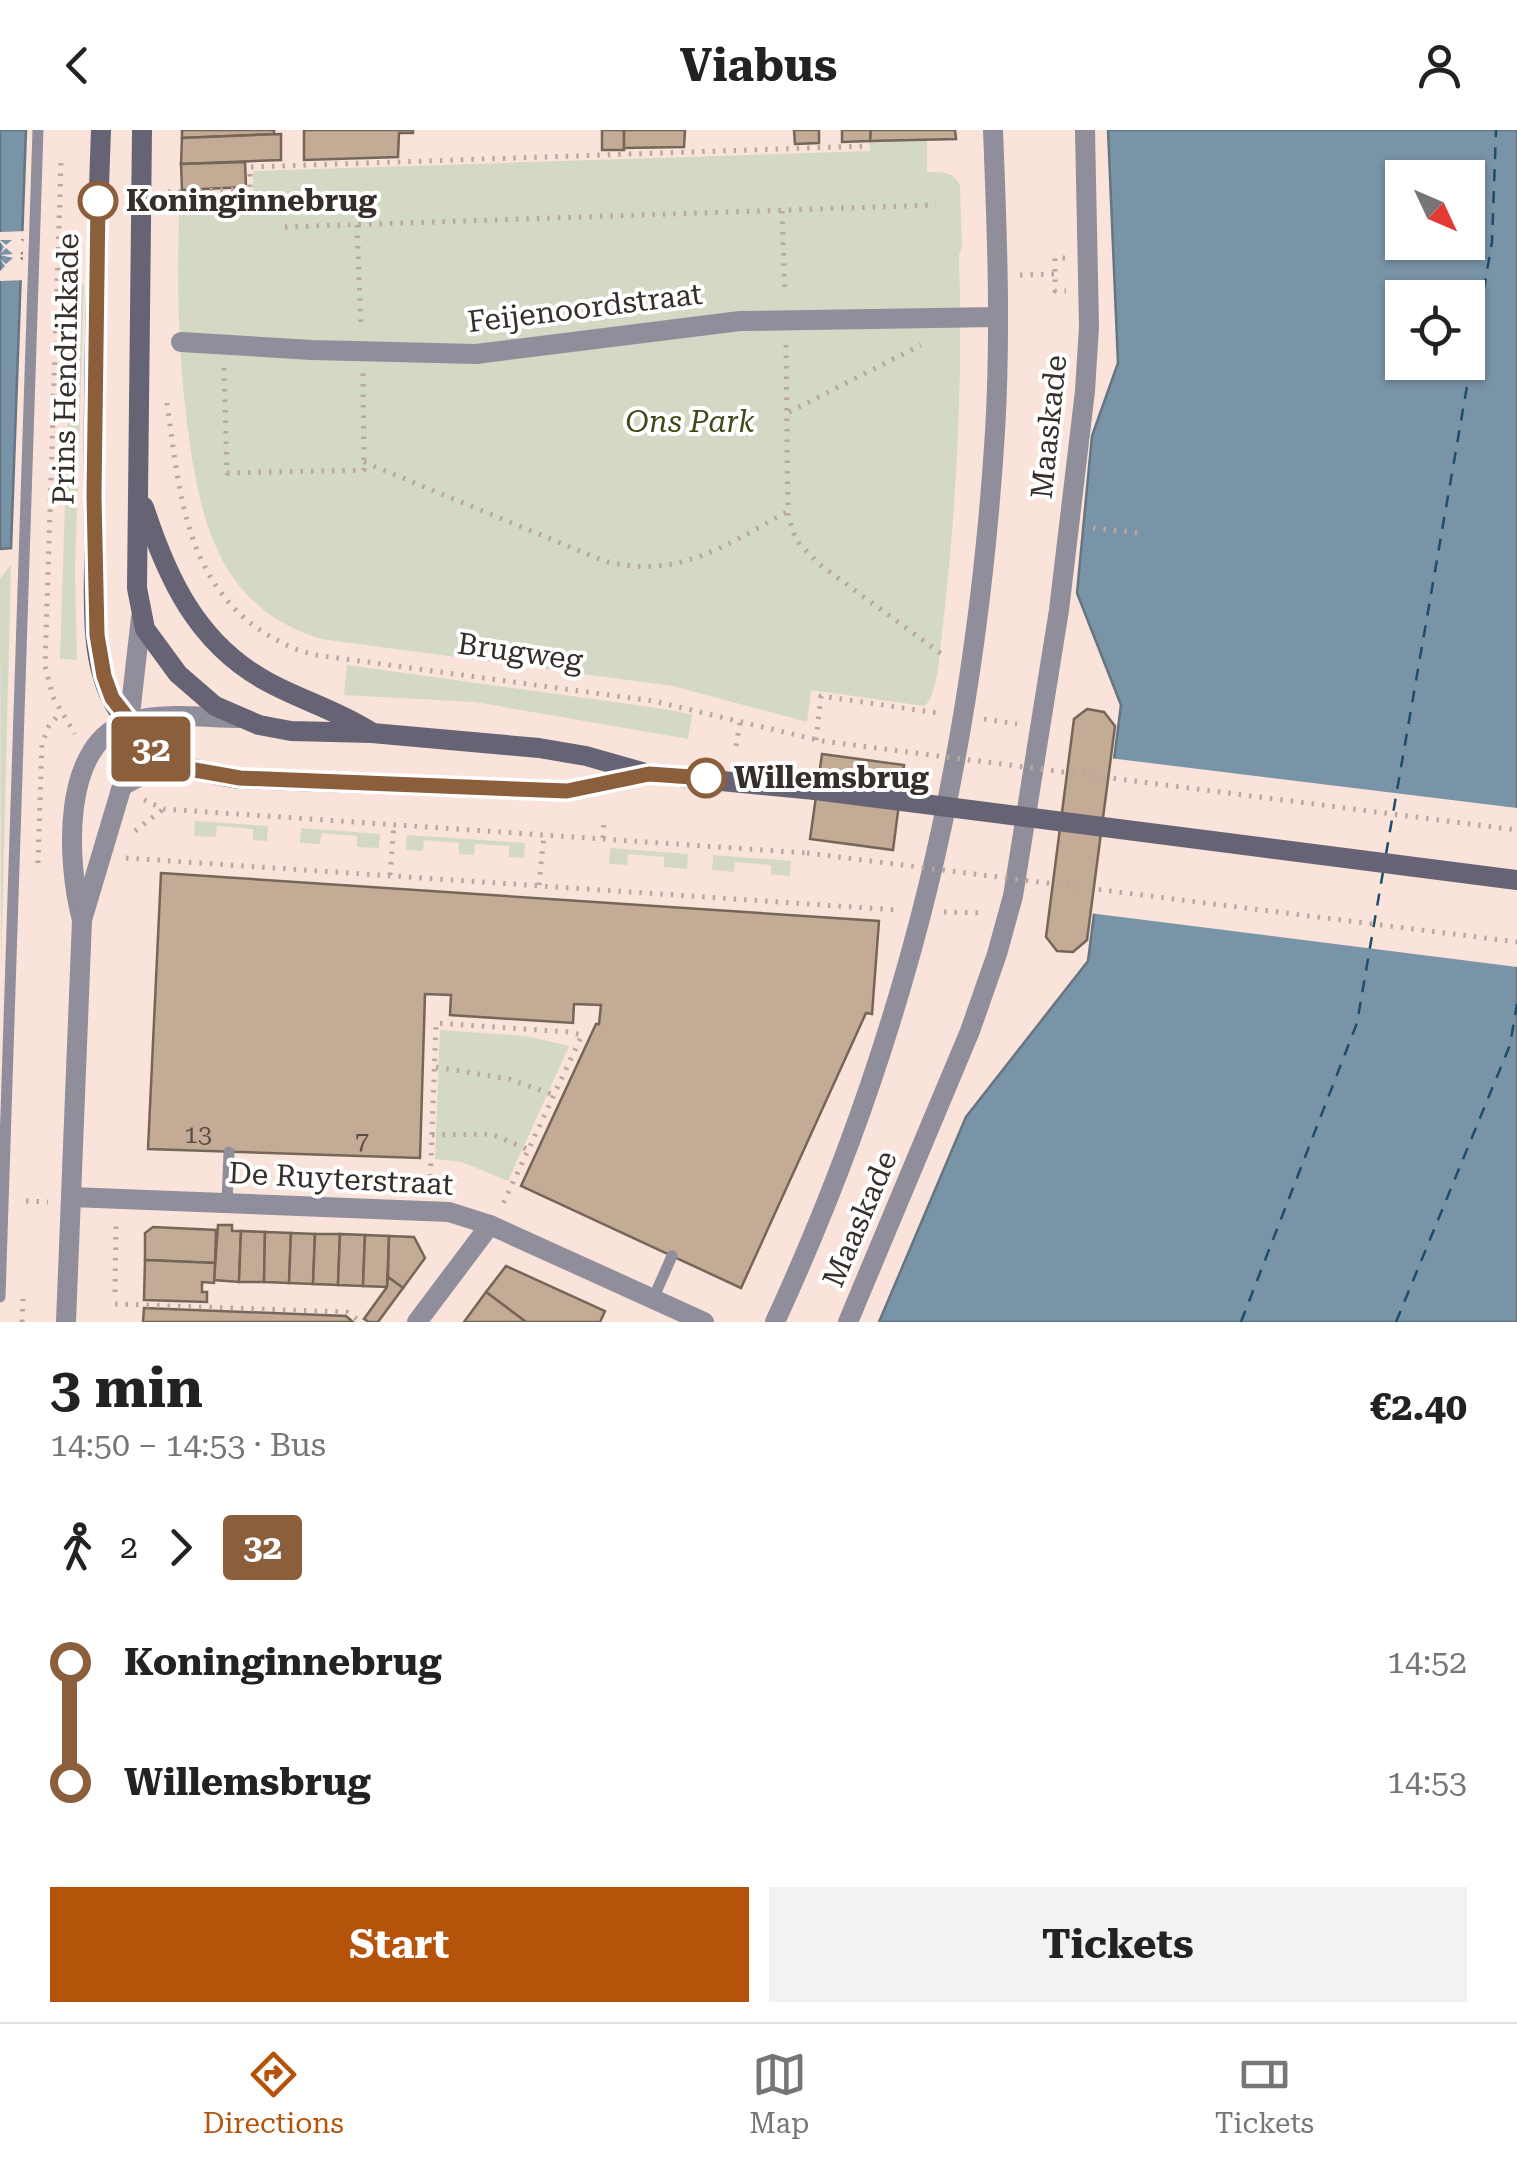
<!DOCTYPE html>
<html lang="en">
<head>
<meta charset="utf-8">
<style>
	:root { --surface:#fff; --page:#f2f2f2; --text:#222; --muted:#767676; --line:#e0e0e0; --accent:#b45309 }
	body { margin:0; font-family:"Roboto Serif",serif; background:var(--page); color:var(--text); height:100vh; display:flex; flex-direction:column; font-size:38px; white-space:nowrap }
	* { box-sizing:border-box; margin:0 }
	p { font-size:32px; color:var(--muted) }
	.icon { flex:none; width:55px; height:55px; fill:none; stroke:currentColor; stroke-width:2; stroke-linecap:round; stroke-linejoin:round }
	.map { position:relative; height:1192px; overflow:hidden }
	.side { display:flex; flex-direction:column; background:var(--surface); flex:1 }
	.side>* { flex:none }
	.badge { padding:0 20px; border-radius:8px; font-size:35px; line-height:65px }
	.needle { width:65px; rotate:134deg }
	.buttons { position:absolute; left:1385px; top:30px; display:grid; gap:20px }
	.buttons a { display:grid; place-items:center; width:100px; height:100px; border-radius:0px; background:var(--surface); box-shadow:0 2px 8px #0004; font-size:50px }
	.map>.badge { position:absolute; translate:-50% -50%; box-shadow:0 0 0 5px #fff }
	.legs { display:flex; align-items:center; gap:15px; height:110px; padding:0 50px; font-size:32px }
	.legs p { margin-inline-start:auto }
	.overview { display:flex; align-items:center; justify-content:space-between; height:170px; padding:0 50px }
	h1 { font-size:55px; font-weight:700; line-height:75px }
	.cta { display:flex; gap:20px; margin-top:auto; padding:20px 50px }
	.cta a { flex:1; height:115px; border-radius:0px; background:var(--accent); color:#fff; font-size:40px; font-weight:700; line-height:115px; text-align:center }
	.cta a+a { background:var(--page); color:var(--text) }
	ul { padding:0 50px; list-style:none }
	li { display:flex; align-items:center; gap:35px; height:120px; font-size:38px }
	li i { display:grid; place-items:center; width:15px; height:100%; margin:0 12px; background:currentColor }
	li i::after { content:''; width:25px; height:25px; margin:-12px; border:8px solid; border-radius:50%; background:var(--surface) }
	li p { margin-inline-start:auto }
	li:first-child i { background:linear-gradient(#0000 50%,currentColor 0) }
	li:last-child i { background:linear-gradient(currentColor 50%,#0000 0) }
	header { display:flex; justify-content:space-between; align-items:center; height:130px; padding:0 50px; background:var(--surface); font-size:45px; font-weight:700 }
	.tabs { display:flex; justify-content:space-around; align-items:center; height:140px; border-top:2px solid var(--line); background:var(--surface); font-size:28px; color:var(--muted) }
	.tabs a { display:grid; justify-items:center; gap:5px }
	.tabs .current { color:var(--accent) }
	.map>svg:first-child { display:block }
</style>
</head>
<body>
<header><svg class="icon" aria-label="back" viewBox="0 0 24 24"><path d="M15 5l-7 7 7 7"/></svg>Viabus<svg class="icon" aria-label="person" viewBox="0 0 24 24"><circle cx="12" cy="8" r="4"/><path d="M4 21q1-7 8-7t8 7"/></svg></header>
<div class="map">
<svg width="1517" height="1192" viewBox="0 0 1517 1192">
	<rect width="100%" height="100%" fill="#fae3da"/>
	<!-- green -->
	<g fill="#d3d9c5">
		<path d="M927,10V42C942,42 954,41 960,56L962,118L959,125C963,249 957,372 943,495C940,514 939,566 924,576L811,560L807,592L673,556L321,509C214,476 198,382 186,284C178,218 177,153 179,86C185,64 208,69 228,68V62L253,61V41L870,21V11Z"/>
		<polygon points="72,153 84,154 75,441 77,530 60,529"/>
		<polygon points="11,434 1,840 0,449"/>
		<polygon points="347,535 671,580 692,585 688,609 475,572 344,565"/>
		<polygon points="195,691 268,696 267,711 253,710 253,699 217,696 216,707 194,706"/>
		<polygon points="301,698 380,704 379,718 357,717 357,706 322,703 320,714 300,713"/>
		<polygon points="407,705 525,713 524,728 509,727 509,716 475,714 474,725 459,724 459,713 424,710 423,721 406,720"/>
		<polygon points="610,718 688,724 687,739 664,737 664,727 628,724 627,735 609,734"/>
		<polygon points="713,725 791,731 790,746 771,744 771,735 735,732 734,742 712,740"/>
		<polygon points="440,900 526,906 569,916 508,1051 462,1032 435,1029"/>
	</g>
	<!-- water -->
	<g fill="#7993a7" stroke="#657582" stroke-width="2.5" fill-rule="evenodd">
		<polygon points="0,0 26,0 11,418 0,419"/>
		<path d="M1108,0H1517V1192H879L966,987L1088,831L1121,575L1077,463L1092,306L1118,233ZM1402,48H1468V112H1402ZM1402,168H1468V232H1402Z"/>
	</g>
	<!-- pier -->
	<g fill="#fae3da">
		<polygon points="27,101 27,109 21,109 27,117 20,124 27,125 20,128 26,134 22,142 26,143 26,150 0,151 0,141 5,136 0,129 6,134 13,128 0,125 13,124 6,118 0,124 4,117 0,112 0,110 6,115 12,110 0,110 0,102"/>
		<polygon points="1109,628 1517,678 1517,837 1089,783"/>
	</g>
	<g fill="none" stroke-linecap="round" stroke-linejoin="round">
		<!-- ferry -->
		<g stroke="#1e4d6b" stroke-width="2.5" stroke-dasharray="12 10" stroke-linecap="butt">
			<polyline points="1386,724 1492,112 1496,0"/>
			<polyline points="1241,1192 1357,893 1383,742"/>
			<polyline points="1396,1192 1510,915 1517,874"/>
		</g>
	</g>
	<!-- building -->
	<g fill="#c3ab96" stroke="#756658" stroke-width="2.5">
		<polygon points="182,0 274,0 274,4 182,8"/>
		<polygon points="304,0 413,0 413,3 399,3 398,27 304,30"/>
		<rect x="602" y="0" width="22" height="20"/>
		<polygon points="624,0 685,0 684,17 624,18"/>
		<polygon points="794,0 819,0 819,13 795,14"/>
		<polygon points="842,0 871,0 870,11 842,12"/>
		<polygon points="871,0 955,0 956,9 870,11"/>
		<polygon points="281,4 281,30 181,34 182,8"/>
		<polygon points="245,32 246,57 182,60 181,34"/>
		<polygon points="1087,579 1104,582 1115,596 1087,810 1073,822 1057,821 1046,807 1074,589"/>
		<polygon points="822,624 904,635 893,720 810,709"/>
		<polygon points="161,743 879,791 872,884 866,883 741,1158 521,1056 596,894 599,894 601,875 574,874 573,893 450,885 451,865 425,864 420,1028 148,1019"/>
		<polygon points="218,1095 232,1095 232,1101 241,1101 239,1152 214,1150"/>
		<polygon points="153,1097 216,1100 215,1133 145,1130 145,1103"/>
		<polygon points="241,1101 265,1102 264,1152 239,1152"/>
		<polygon points="265,1102 291,1103 289,1153 264,1152"/>
		<polygon points="291,1103 315,1104 313,1154 289,1153"/>
		<polygon points="315,1104 340,1104 338,1155 313,1154"/>
		<polygon points="340,1104 365,1105 363,1156 338,1155"/>
		<polygon points="365,1105 389,1106 387,1157 363,1156"/>
		<polygon points="389,1106 414,1107 425,1128 403,1158 388,1147"/>
		<polygon points="145,1130 215,1133 214,1153 202,1152 202,1162 207,1162 207,1172 144,1170"/>
		<polygon points="506,1136 605,1181 600,1192 526,1192 486,1162"/>
		<polygon points="388,1147 403,1158 378,1192 369,1192 364,1189 387,1157"/>
		<polygon points="486,1162 526,1192 464,1192"/>
		<polygon points="144,1178 346,1186 353,1192 143,1192"/>
	</g>
	<g fill="none" stroke-linecap="round" stroke-linejoin="round">
		<!-- path -->
		<g stroke="#baa8a0" stroke-width="5" stroke-dasharray="2.5 8" stroke-linecap="butt">
			<polyline points="61,33 45,536 53,567 75,604"/>
			<polyline points="168,62 250,59 250,37 866,16"/>
			<polyline points="782,81 785,164"/>
			<polyline points="357,95 361,197"/>
			<polyline points="285,97 936,75"/>
			<polyline points="1065,128 1055,128 1055,161 1066,161"/>
			<polyline points="1020,145 1054,144"/>
			<polyline points="786,215 788,386 796,410 819,434 947,528"/>
			<polyline points="224,238 227,343 364,340 363,243"/>
			<path d="M167,273C179,357 184,448 260,500C278,512 296,521 316,525L653,571L822,611"/>
			<polyline points="789,282 921,215"/>
			<path d="M364,332L604,431C678,450 724,416 787,382"/>
			<polyline points="1093,398 1140,403"/>
			<polyline points="984,589 1017,594"/>
			<polyline points="816,610 821,566 938,583"/>
			<polyline points="736,616 740,593"/>
			<polyline points="144,670 164,679 807,723"/>
			<polyline points="135,701 162,680"/>
			<polyline points="603,708 604,691"/>
			<polyline points="126,728 898,780"/>
			<polyline points="38,733 42,613 49,596 61,582"/>
			<polyline points="390,745 394,694"/>
			<polyline points="539,755 544,704"/>
			<polyline points="944,782 983,783"/>
			<polyline points="436,937 509,949 554,965"/>
			<polyline points="432,1005 492,1004 529,1020"/>
			<polyline points="430,1057 436,893 568,902 582,905 502,1076"/>
			<polyline points="26,1071 48,1072"/>
			<polyline points="115,1162 116,1091"/>
			<polyline points="115,1174 347,1182 361,1192"/>
			<polyline points="22,1192 23,1169"/>
		</g>
		<!-- lane -->
		<g stroke="#908e9a" stroke-width="11">
			<polyline points="227,1072 229,1022"/>
			<polyline points="0,1167 38,0"/>
			<polyline points="653,1169 672,1126"/>
		</g>
		<!-- street -->
		<g stroke="#908e9a" stroke-width="20">
			<polyline points="181,212 312,220 476,224 740,191 997,187"/>
			<polyline points="122,656 169,631"/>
			<path d="M82,790C67,734 59,611 132,591C165,582 206,588 240,588"/>
			<polyline points="71,1067 449,1082 490,1095 704,1192"/>
			<polyline points="66,1192 82,790 122,656 141,487"/>
			<polyline points="417,1192 490,1095"/>
			<path d="M775,1192C909,901 975,622 995,302C1001,202 997,100 993,0"/>
			<polyline points="848,1192 970,901 997,824 1013,766 1059,480 1085,261 1089,197 1085,0"/>
		</g>
		<!-- secondary -->
		<g stroke="#666375" stroke-width="20">
			<path d="M101,0C96,137 92,274 94,410C95,460 88,522 111,568C139,621 183,641 240,649L567,661L647,645"/>
			<polyline points="142,0 137,458 145,499 178,544 215,576 259,595 291,601 372,603 539,618 586,626 649,644 815,660"/>
			<path d="M144,377C167,448 197,513 266,551C300,570 337,580 371,602"/>
		</g>
		<!-- path-bridge -->
		<g stroke="#baa8a0" stroke-width="5" stroke-dasharray="2.5 8" stroke-linecap="butt">
			<polyline points="822,611 1517,700"/>
			<polyline points="807,723 1517,812"/>
		</g>
		<!-- secondary-bridge -->
		<polyline stroke="#666375" stroke-width="20" points="815,660 1517,750"/>
	</g>
	<g fill="none" stroke-linecap="round" stroke-linejoin="round">
		<defs>
			<polyline id="line-1" points="98,71 94,366 97,505 104,546 112,568 150,617 184,638 240,648 567,661 649,644 706,648"/>
		</defs>
		<!-- line-1 casing -->
		<use href="#line-1" stroke="#fff" stroke-width="22"/>
		<!-- line-1 -->
		<use href="#line-1" stroke="#8b5e3c" stroke-width="15"/>
	</g>
	<!-- markers -->
	<g fill="#fff" stroke="#8b5e3c" stroke-width="5">
		<circle cx="98" cy="71" r="18"/>
		<circle cx="706" cy="648" r="18"/>
	</g>
	<g text-anchor="middle" stroke-width="8" stroke-linejoin="round" paint-order="stroke">
		<!-- number labels -->
		<g font-size="25" fill="#594d45">
			<text x="198" y="1013">13</text>
			<text x="362" y="1019">7</text>
		</g>
		<!-- stop labels -->
		<g font-size="30" font-weight="bold" fill="#362e2a" stroke="#fff" text-anchor="start">
			<text x="126" y="81">Koninginnebrug</text>
			<text x="734" y="658">Willemsbrug</text>
		</g>
		<!-- street labels -->
		<g font-size="30" fill="#362e2a" stroke="#fff">
			<text transform="translate(585 178) rotate(-7)" y="10">Feijenoordstraat</text>
			<text transform="translate(66 239) rotate(-89)" y="10">Prins Hendrikkade</text>
			<text transform="translate(1049 297) rotate(-84)" y="10">Maaskade</text>
			<text transform="translate(520 522) rotate(8)" y="10">Brugweg</text>
			<text transform="translate(341 1049) rotate(3)" y="10">De Ruyterstraat</text>
			<text transform="translate(860 1089) rotate(-67)" y="10">Maaskade</text>
		</g>
		<!-- park labels -->
		<g font-size="30" font-style="italic" fill="#3f4a1a" stroke="#fff">
			<text x="690" y="302">Ons Park</text>
		</g>
	</g>
</svg>
<div class="buttons">
<a><svg class="needle" viewBox="-14 -14 28 28"><path d="M0-13l5 13h-10z" fill="#e53935"/><path d="M0 13l5-13h-10z" fill="#767676"/></svg></a>
<a><svg class="icon" aria-label="locate" viewBox="0 0 24 24"><circle cx="12" cy="12" r="6"/><path d="M12 2v4M12 18v4M2 12h4M18 12h4"/></svg></a>
</div>
<b class="badge" style="left:151px;top:619px;background:#8b5e3c;color:#fff">32</b>
</div>
<section class="side">
<div class="overview"><div><h1>3 min</h1><p>14:50 – 14:53 · Bus</p></div><b>€2.40</b></div>
<div class="legs"><svg class="icon" aria-label="walk" viewBox="0 0 24 24"><circle cx="13" cy="4" r="2"/><path d="M13 8l-2 6 4 7M11 14l-3 7M7 12l3-4h3l4 4"/></svg>2<svg class="icon" aria-label="forward" viewBox="0 0 24 24"><path d="M9 5l7 7-7 7"/></svg><b class="badge" style="background:#8b5e3c;color:#fff">32</b></div>
<ul>
<li><i style="color:#8b5e3c"></i><b>Koninginnebrug</b><p>14:52</p></li>
<li><i style="color:#8b5e3c"></i><b>Willemsbrug</b><p>14:53</p></li>
</ul>
<div class="cta"><a>Start</a><a>Tickets</a></div>
</section>
<nav class="tabs">
<a class="current"><svg class="icon" aria-label="directions" viewBox="0 0 24 24"><path d="M12 3l9 9-9 9-9-9zM9 14v-3h6M13 9l2 2-2 2"/></svg>Directions</a>
<a><svg class="icon" aria-label="map" viewBox="0 0 24 24"><path d="M3 6l6-2 6 2 6-2v14l-6 2-6-2-6 2zM9 4v14M15 6v14"/></svg>Map</a>
<a><svg class="icon" aria-label="tickets" viewBox="0 0 24 24"><path d="M3 7h18v10H3zM15 7v10"/></svg>Tickets</a>
</nav>
</body>
</html>
